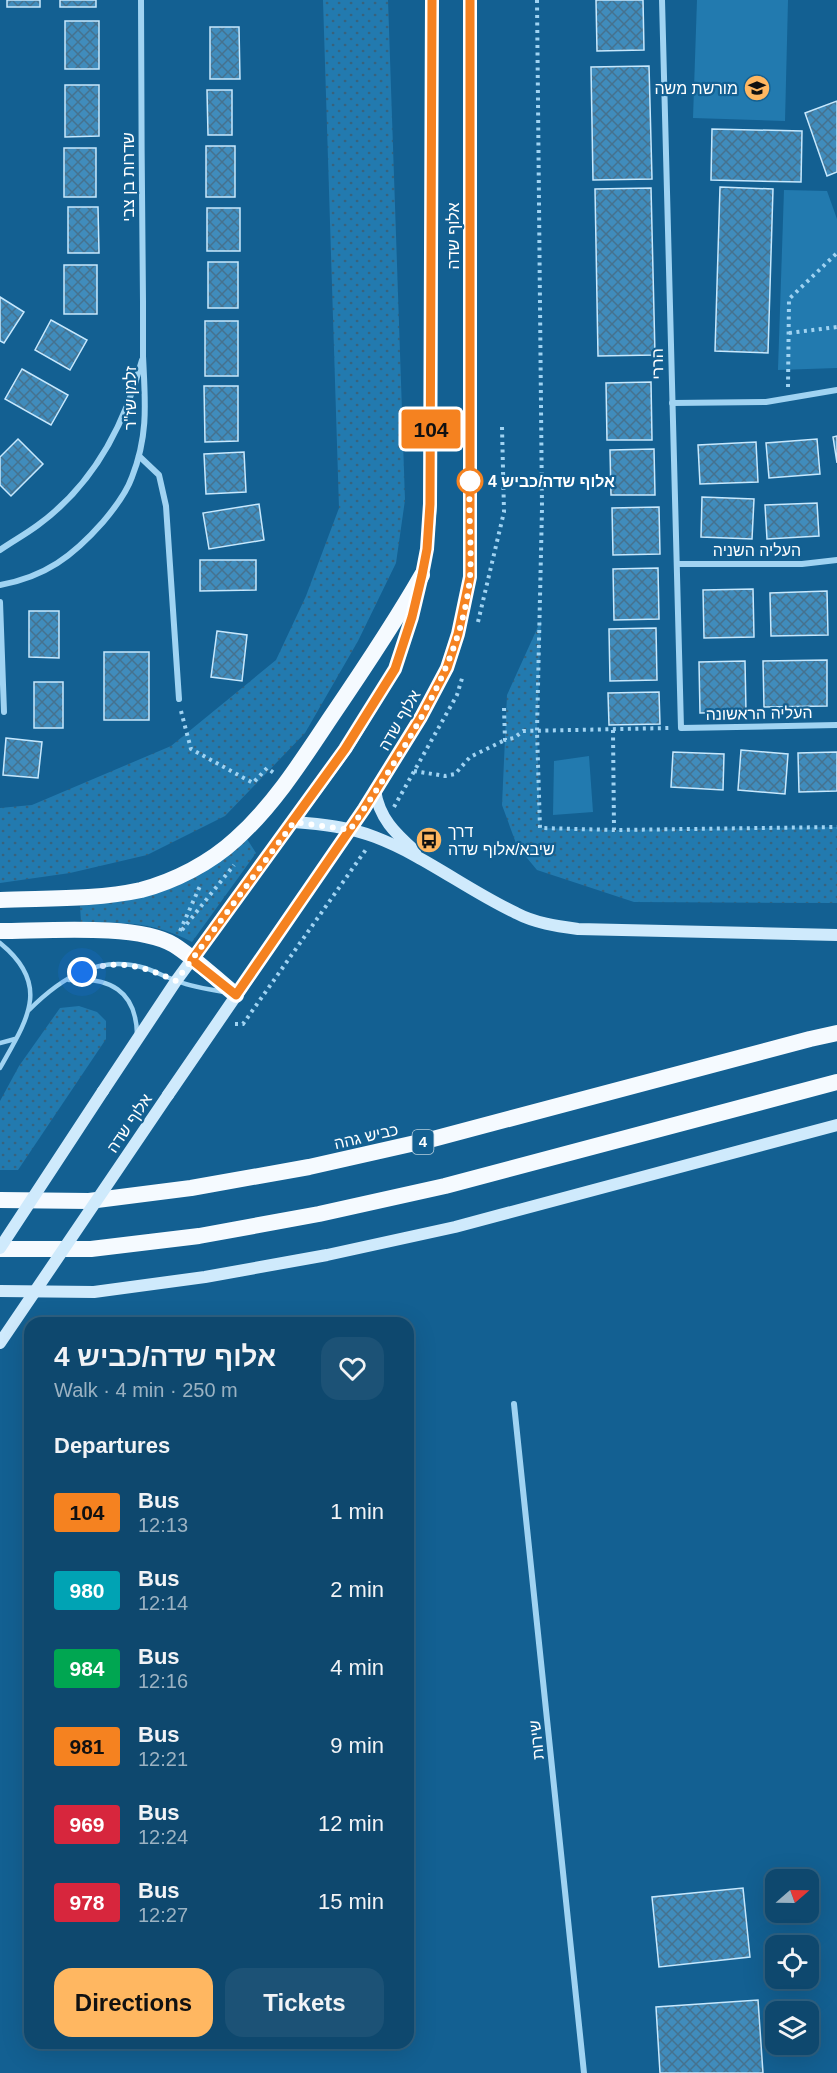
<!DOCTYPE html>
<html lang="en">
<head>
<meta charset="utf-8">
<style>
	:root { --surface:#0e486e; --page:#1c5276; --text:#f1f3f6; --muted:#9bb2c2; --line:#2e6081; --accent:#ffb761 }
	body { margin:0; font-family:Helvetica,"Noto Sans Hebrew",sans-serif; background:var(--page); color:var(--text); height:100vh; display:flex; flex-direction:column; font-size:22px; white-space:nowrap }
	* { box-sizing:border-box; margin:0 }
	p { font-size:20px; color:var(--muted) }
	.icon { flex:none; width:33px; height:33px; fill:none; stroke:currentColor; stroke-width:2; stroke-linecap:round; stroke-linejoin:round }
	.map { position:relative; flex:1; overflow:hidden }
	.drawer { position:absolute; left:24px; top:1317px; width:390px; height:732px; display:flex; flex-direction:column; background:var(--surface); border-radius:18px; box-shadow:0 6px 24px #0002,0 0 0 2px var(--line) }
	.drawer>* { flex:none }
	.badge { padding:0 12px; border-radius:4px; font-size:21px; line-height:39px }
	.needle { width:39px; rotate:70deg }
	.fabs { position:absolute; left:765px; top:1869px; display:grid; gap:12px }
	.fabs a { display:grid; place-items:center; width:54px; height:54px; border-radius:12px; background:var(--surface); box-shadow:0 6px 24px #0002,0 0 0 2px var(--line); font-size:30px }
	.you { position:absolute; width:30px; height:30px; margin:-15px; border:4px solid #fff; border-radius:50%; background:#1a73e8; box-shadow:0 0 0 9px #1a73e833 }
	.map>.badge { position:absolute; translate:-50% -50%; box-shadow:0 0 0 3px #fff }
	h2 { padding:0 30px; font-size:22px; line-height:54px }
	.round { display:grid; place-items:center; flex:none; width:63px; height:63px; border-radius:18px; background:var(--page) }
	.headline { display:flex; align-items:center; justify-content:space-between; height:102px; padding:0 30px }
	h1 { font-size:28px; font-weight:800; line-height:45px }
	.primary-button { display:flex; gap:12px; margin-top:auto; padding:12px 30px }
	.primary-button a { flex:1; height:69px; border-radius:18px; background:var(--accent); color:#111; font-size:24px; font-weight:800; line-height:69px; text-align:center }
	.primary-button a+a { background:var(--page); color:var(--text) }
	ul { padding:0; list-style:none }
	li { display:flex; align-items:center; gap:18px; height:78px; padding:0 30px }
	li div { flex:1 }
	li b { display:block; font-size:22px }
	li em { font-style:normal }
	li .badge { min-width:66px; font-weight:700; text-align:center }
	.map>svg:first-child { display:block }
</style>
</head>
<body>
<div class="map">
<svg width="837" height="2073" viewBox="0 0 837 2073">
	<defs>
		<pattern id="grass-dots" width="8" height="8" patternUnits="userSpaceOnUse" patternTransform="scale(1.5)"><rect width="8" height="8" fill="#227aaf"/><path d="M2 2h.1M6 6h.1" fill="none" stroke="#37637e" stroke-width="1.8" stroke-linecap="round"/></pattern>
		<pattern id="building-cross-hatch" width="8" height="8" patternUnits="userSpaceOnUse" patternTransform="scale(1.5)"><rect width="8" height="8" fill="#408cbc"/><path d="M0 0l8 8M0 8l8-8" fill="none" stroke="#45728f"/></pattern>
	</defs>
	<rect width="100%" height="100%" fill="#136092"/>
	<!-- grass -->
	<g fill="url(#grass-dots)">
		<polygon points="323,0 388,0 405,500 396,563 358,641 305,733 225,816 147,855 70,873 0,883 0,808 32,805 171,746 276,660 306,596 339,508"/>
		<polygon points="541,620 537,731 540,828 614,830 837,827 837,903 634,902 537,870 517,846 502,805 507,695"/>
		<path d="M247,839L256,853L192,942C152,921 125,923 81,922L80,906L125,901Z"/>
		<polygon points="79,1006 97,1012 106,1021 106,1039 18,1170 0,1170 0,1101 19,1066 60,1008"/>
	</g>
	<!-- park -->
	<g fill="#227aaf">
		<polygon points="697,0 788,0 785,121 693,118"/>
		<polygon points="784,190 827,191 837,219 837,368 778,370"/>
		<polygon points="589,756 593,812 553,815 554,761"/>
	</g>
	<!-- building -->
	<g fill="url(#building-cross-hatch)" stroke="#c7e8fd" stroke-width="1.5">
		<rect x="7" y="0" width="33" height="7"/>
		<rect x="60" y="0" width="36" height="7"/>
		<polygon points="596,0 643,0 644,50 597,51"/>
		<rect x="65" y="21" width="34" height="48"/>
		<polygon points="210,27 239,27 240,79 210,79"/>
		<polygon points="649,66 652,179 593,180 591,67"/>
		<polygon points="65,85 99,85 99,136 65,137"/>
		<polygon points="207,90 232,90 232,135 208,135"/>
		<polygon points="837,101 837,172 827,176 805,113"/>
		<polygon points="712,129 802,131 801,182 711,180"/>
		<rect x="206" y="146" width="29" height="51"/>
		<rect x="64" y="148" width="32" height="49"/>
		<polygon points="720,187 773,189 768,353 715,351"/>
		<polygon points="651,188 655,355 598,356 595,189"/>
		<polygon points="68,207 98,207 99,253 68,253"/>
		<rect x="207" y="208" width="33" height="43"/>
		<rect x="208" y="262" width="30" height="46"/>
		<rect x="64" y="265" width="33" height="49"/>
		<polygon points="0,297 24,312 4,343 0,341"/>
		<polygon points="51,320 87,340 70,370 35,350"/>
		<rect x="205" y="321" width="33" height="55"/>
		<polygon points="22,369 68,395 51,425 5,399"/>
		<polygon points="651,382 652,440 607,440 606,383"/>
		<polygon points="204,386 238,386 238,441 205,442"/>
		<polygon points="837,436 837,463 833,437"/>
		<polygon points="18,439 43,464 11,496 0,485 0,457"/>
		<polygon points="817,439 820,474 769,478 766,443"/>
		<polygon points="756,442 758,482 700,484 698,445"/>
		<polygon points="654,449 655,495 611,495 610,450"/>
		<polygon points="244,452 246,492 206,494 204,454"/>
		<polygon points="702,497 754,499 752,539 701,537"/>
		<polygon points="817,503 819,536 767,539 765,505"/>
		<polygon points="259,504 264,540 209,549 203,513"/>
		<polygon points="659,507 660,554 613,555 612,508"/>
		<polygon points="200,560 256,560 256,590 200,591"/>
		<polygon points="658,568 659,619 614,620 613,569"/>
		<polygon points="753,589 754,637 704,638 703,590"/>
		<polygon points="827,591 828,635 771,636 770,593"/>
		<polygon points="29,611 59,611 59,658 29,657"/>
		<polygon points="656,628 657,680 610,681 609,629"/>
		<polygon points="217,631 247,635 242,681 211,677"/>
		<rect x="104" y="652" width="45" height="68"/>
		<polygon points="827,660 827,706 764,707 763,661"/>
		<polygon points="745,661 746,712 700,713 699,662"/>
		<rect x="34" y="682" width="29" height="46"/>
		<polygon points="659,692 660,724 609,725 608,693"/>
		<polygon points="6,738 42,742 38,778 3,775"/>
		<polygon points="741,750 788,754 785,794 738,790"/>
		<polygon points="673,752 724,754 723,790 671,787"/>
		<polygon points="837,752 837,791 799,792 798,753"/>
		<polygon points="743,1888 750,1957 659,1967 652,1897"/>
		<polygon points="758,2000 763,2073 660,2073 656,2007"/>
	</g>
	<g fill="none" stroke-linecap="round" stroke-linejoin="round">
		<!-- path -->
		<g stroke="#a0d3f2" stroke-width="4" stroke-dasharray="3 4.5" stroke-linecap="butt">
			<polyline points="537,0 542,508 537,731 540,828 614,830 837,827"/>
			<polyline points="789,333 837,327"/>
			<polyline points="788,387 789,299 837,253"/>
			<polyline points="478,622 504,512 502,427"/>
			<polyline points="504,708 505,740 514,738 523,731 671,728"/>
			<polyline points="181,711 191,749 253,783 267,768 274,773"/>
			<polyline points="613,730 614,830"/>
			<polyline points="414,771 445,776 455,774 470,757 505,740"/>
			<polyline points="394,807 457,695 463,675"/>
			<polyline points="182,930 234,865"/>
			<polyline points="180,931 200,886"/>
			<polyline points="235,1024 243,1024 367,848"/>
		</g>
		<!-- service -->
		<g stroke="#a0d3f2" stroke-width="4.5">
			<path d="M0,943C52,985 27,1020 0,1068"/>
			<path d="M69,980C109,977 136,990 137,1034"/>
			<path d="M29,1010C61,978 98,954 145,968C155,971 164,977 175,980C190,987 208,989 224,992"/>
			<polyline points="0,1043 15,1039"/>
		</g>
		<!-- minor -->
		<g stroke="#a0d3f2" stroke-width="6">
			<polyline points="662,0 681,728 837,725"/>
			<polyline points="672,403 766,402 837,390"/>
			<polyline points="139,456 159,475 166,506 179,699"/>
			<path d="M0,550C13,541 26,534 38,525C93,485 125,424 142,360"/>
			<polyline points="678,564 802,564 837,560"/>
			<path d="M0,585C45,577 73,556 103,522C114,509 126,494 132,477C149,434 145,400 143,356C143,337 143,319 143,301C142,201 141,100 141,0"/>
			<polyline points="0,602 4,712"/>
			<polyline points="514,1404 584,2073"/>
		</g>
		<!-- secondary -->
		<g stroke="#cfeafc" stroke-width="12">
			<path d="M375,790C379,818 395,833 415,851"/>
			<path d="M294,822C321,824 349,827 375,837C425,856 467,890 516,913C535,923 556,926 578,929L837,935"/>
			<polyline points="103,1091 176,981 346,749 395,669 412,617 422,575 427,549 431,504 432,0"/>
			<polyline points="168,1095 364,809 421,717 447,668 458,634 470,577 469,0"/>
			<polyline points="0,1291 94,1292 205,1277 327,1255 455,1227 837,1125"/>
		</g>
		<!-- trunk -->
		<g stroke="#f5faff" stroke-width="16">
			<path d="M0,900C46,898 95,900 141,890C175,881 210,863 236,839C274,805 303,759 331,717C363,670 394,624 422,575"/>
			<path d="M0,931C44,931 138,923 174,945C196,959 216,979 236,995"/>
			<polyline points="0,1200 89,1201 191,1188 309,1167 433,1139 810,1039 837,1033"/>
			<polyline points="0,1249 91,1249 199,1236 319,1214 445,1186 837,1082"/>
		</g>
		<!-- secondary-bridge -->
		<g stroke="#cfeafc" stroke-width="12">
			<polyline points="0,1248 103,1091"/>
			<polyline points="0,1343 168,1095"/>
		</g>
	</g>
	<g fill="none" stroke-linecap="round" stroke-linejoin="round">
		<defs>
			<polyline id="line" points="432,0 430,504 427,549 422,575 412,617 395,669 345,749 192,960 236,995 364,809 421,717 447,668 458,634 470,577 470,0"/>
		</defs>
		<!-- line casing -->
		<use href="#line" stroke="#fff" stroke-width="14"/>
		<!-- line -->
		<use href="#line" stroke="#f58220" stroke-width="9"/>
		<!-- walk -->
		<path stroke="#fff" stroke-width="6" stroke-dasharray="0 10.8" d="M82,972C117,958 143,966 176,981L294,822L350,830C400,754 461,670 470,577C472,545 468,513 470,481"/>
	</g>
	<!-- icons -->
	<defs>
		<symbol id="school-disc" viewBox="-11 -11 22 22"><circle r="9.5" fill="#ffb761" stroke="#136092"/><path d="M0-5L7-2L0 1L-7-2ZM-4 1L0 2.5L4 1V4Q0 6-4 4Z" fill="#111"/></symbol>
		<symbol id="bus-disc" viewBox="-11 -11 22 22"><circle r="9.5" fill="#ffb761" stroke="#136092"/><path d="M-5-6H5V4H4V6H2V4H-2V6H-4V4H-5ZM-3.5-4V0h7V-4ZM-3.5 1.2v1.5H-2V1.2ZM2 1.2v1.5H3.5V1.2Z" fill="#111"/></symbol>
	</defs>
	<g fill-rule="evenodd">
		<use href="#school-disc" x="742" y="73" width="30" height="30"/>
		<use href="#bus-disc" x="414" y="825" width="30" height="30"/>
	</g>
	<!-- markers -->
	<circle fill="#fff" stroke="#f58220" stroke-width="3" cx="470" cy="481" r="12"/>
	<g text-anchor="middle" stroke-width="4.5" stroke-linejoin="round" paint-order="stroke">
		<!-- shield labels -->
		<rect fill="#136092" stroke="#b8cfde" stroke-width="1.5" x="412.5" y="1130" width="21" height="24" rx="4.5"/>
		<g font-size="15" font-weight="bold" fill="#fff">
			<text x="423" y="1147">4</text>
		</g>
		<!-- poi labels -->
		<g font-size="16" fill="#fff" stroke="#136092" text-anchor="end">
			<text x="738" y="94">מורשת משה</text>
			<text x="448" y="837" text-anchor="start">דרך<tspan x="448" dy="18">שיבא/אלוף שדה</tspan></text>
		</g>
		<!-- street labels -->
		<g font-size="16" fill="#fff" stroke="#136092">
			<text transform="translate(128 177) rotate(-90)" y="6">שדרות בן צבי</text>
			<text transform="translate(453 236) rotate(-90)" y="6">אלוף שדה</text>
			<text transform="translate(657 364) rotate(-91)" y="6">הררי</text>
			<text transform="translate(130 398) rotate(-90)" y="6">זלמן שז"ר</text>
			<text x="757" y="556">העליה השניה</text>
			<text transform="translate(759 713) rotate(-1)" y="6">העליה הראשונה</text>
			<text transform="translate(399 720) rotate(-60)" y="6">אלוף שדה</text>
			<text transform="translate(129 1123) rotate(-56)" y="6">אלוף שדה</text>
			<text transform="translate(366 1136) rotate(-13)" y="6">כביש גהה</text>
			<text transform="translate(536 1740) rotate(-96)" y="6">שירות</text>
		</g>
		<!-- stop labels -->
		<g font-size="16" font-weight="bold" fill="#fff" stroke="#136092" text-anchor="start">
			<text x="488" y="487">אלוף שדה/כביש 4</text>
		</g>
	</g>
</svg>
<div class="fabs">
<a><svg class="needle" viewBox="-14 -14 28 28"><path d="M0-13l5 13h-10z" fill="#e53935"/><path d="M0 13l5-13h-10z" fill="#9bb2c2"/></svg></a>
<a><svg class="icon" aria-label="locate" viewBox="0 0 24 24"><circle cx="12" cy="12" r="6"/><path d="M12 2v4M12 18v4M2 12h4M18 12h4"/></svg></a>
<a><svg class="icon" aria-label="layers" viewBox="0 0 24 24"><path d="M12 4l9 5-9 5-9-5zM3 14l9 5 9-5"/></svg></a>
</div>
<div class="you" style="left:82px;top:972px"></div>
<b class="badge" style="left:431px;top:429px;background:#f58220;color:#111">104</b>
<section class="drawer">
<div class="headline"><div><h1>אלוף שדה/כביש 4</h1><p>Walk · 4 min · 250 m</p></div><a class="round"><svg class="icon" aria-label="heart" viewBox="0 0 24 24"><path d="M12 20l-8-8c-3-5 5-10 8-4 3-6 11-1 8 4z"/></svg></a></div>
<h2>Departures</h2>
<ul>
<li><span class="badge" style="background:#f58220;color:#111">104</span><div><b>Bus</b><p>12:13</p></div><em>1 min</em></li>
<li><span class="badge" style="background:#00a3b4;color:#fff">980</span><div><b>Bus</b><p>12:14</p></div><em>2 min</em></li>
<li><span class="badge" style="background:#00a651;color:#fff">984</span><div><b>Bus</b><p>12:16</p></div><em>4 min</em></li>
<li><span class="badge" style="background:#f58220;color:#111">981</span><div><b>Bus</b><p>12:21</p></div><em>9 min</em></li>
<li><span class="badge" style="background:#d7263d;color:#fff">969</span><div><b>Bus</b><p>12:24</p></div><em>12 min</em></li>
<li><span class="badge" style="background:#d7263d;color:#fff">978</span><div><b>Bus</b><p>12:27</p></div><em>15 min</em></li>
</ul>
<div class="primary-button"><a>Directions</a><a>Tickets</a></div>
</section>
</div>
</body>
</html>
